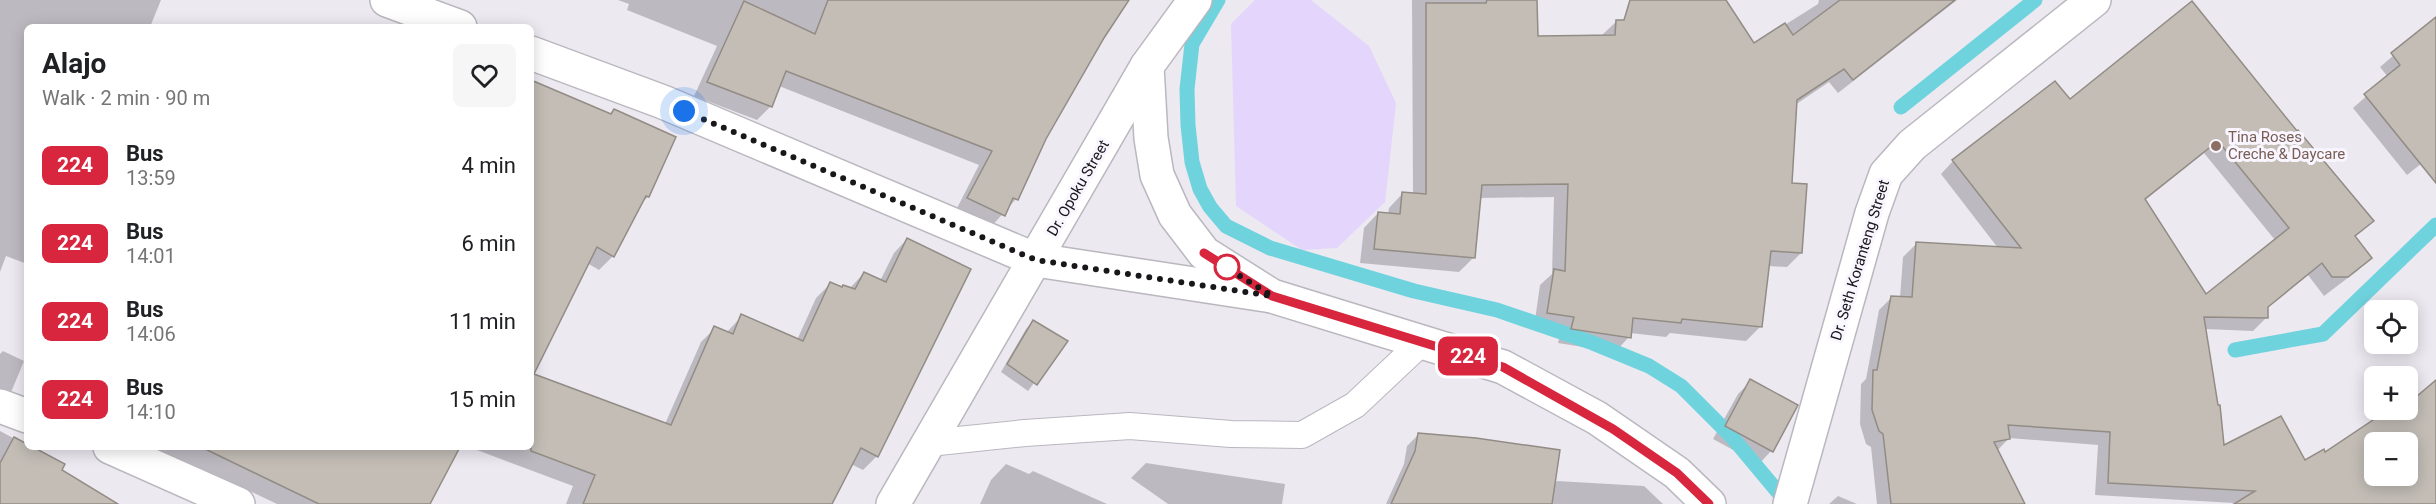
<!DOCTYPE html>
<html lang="en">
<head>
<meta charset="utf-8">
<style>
	:root { --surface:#fff; --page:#f6f6f6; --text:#202124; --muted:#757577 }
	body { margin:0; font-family:Roboto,sans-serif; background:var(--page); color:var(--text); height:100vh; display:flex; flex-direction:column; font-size:22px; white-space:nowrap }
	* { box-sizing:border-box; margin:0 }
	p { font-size:20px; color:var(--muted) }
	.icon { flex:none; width:33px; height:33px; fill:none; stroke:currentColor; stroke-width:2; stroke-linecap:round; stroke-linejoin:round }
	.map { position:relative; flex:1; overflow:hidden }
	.details { position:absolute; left:24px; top:24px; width:510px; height:426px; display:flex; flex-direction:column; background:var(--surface); border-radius:9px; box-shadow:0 3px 15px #0003 }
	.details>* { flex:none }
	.badge { padding:0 12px; border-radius:9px; font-size:21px; line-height:39px }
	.buttons { position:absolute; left:2364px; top:300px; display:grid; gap:12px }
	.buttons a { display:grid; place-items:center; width:54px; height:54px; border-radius:9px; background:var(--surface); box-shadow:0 3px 15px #0003; font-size:30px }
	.you { position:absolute; width:30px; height:30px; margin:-15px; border:4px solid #fff; border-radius:50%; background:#1a73e8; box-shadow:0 0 0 9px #1a73e833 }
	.map>.badge { position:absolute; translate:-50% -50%; box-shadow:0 0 0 3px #fff }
	.round { display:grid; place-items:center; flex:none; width:63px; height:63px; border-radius:9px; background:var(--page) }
	.summary { display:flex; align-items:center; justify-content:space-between; height:102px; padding:0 18px }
	h1 { font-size:28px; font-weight:700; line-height:45px }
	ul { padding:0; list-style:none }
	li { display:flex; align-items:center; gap:18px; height:78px; padding:0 18px }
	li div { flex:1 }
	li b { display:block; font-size:22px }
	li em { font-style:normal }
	li .badge { min-width:66px; font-weight:700; text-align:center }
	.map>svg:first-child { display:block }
</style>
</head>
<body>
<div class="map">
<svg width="2436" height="504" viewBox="0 0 2436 504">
	<rect width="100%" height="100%" fill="#ece9f1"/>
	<!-- green -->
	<polygon fill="#e4d5fc" points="1255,0 1311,0 1369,46 1396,103 1385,202 1337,248 1302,250 1236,206 1231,24"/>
	<!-- shadow -->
	<g fill="#0003" fill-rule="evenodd">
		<polygon points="0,0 161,0 150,27 27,27 27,264 6,256 0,272"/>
		<polygon points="618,0 1090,0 1119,12 1045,139 1016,199 990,228 955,212 979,165 779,86 771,106 757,120 694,96 717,46 627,10 629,4"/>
		<polygon points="1412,0 1536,0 1536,37 1602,35 1617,21 1635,22 1638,0 1724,0 1753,45 1818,4 1819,0 1957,0 1838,93 1829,82 1795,105 1791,184 1801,253 1787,267 1768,266 1760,327 1746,341 1670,333 1666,337 1630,333 1629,337 1615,352 1558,343 1561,331 1534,327 1540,285 1552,274 1554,197 1479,198 1474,257 1459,272 1360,263 1364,228 1378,213 1388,214 1389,208 1403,193 1413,194"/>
		<polygon points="2436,19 2436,152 2407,175 2353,108 2388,77 2380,67"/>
		<polygon points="531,81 610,115 614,111 648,197 639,205 613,256 599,270 587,263 531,375 665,424 701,342 715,328 726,333 742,316 797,340 816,298 830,284 841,289 849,289 864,273 880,281 894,253 907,239 877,456 863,470 851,464 831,504 566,504 573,486 469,447 531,447"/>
		<path d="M2069,101L2296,134L2372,221L2354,237L2370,258L2357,271L2324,296L2308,275L2266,309V318L2253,331L2205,329L2222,447L2304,463L2325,454L2391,410H2408V402L2409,405L2436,382V504H2232L2234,503L2095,495L2098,445L2009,438L1997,451L2023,504H1877L1871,447L1866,444L1860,424L1861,384L1866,379L1879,310L1892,297L1900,298L1903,257L1916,244L1998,248L1941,174L1953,161ZM2204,153L2275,240L2206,296L2144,201ZM2374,442H2408V476H2374Z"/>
		<polygon points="1033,322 1065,341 1028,391 1001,372 1026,329"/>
		<polygon points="3,351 24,361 12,390 2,401 0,400 0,354"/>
		<polygon points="1751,381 1796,406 1771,451 1759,464 1713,439 1738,394"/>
		<polygon points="0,431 30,447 60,470 88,504 0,504"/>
		<polygon points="1419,434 1503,504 1386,504 1404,464 1407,446"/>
		<polygon points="146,447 459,447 428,504 277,504 212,473 210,474"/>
		<polygon points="1146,463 1285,484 1282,504 1168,504 1131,478"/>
		<polygon points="1006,464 1029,474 1033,471 1107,504 980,504 991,480"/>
		<polygon points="1557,481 1644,486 1663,504 1541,504 1543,495"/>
		<polygon points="1838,496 1857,504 1829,504"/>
	</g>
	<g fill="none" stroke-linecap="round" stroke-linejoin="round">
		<!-- stream -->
		<g stroke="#6fd3de" stroke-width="15">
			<polyline points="1218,0 1192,44 1187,89 1188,125 1192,162 1200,189 1210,207 1226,226 1270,248 1414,291 1497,310 1593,343 1649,366 1681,386 1732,437 1788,504"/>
			<polyline points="1901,107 2035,0"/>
			<polyline points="2235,350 2323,334 2436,225"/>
		</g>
	</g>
	<!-- building -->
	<g fill="#c3bdb6" stroke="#928c85" stroke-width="1.5" fill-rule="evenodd">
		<polygon points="828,0 1129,0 1104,38 1046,139 1018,200 1013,198 1005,216 967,198 992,151 786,71 772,107 707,82 744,1 815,34"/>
		<polygon points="1487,0 1537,0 1538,36 1615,35 1616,20 1624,20 1630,0 1726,0 1754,43 1785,23 1793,35 1840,0 1955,0 1853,80 1844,69 1797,100 1792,183 1807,184 1802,253 1771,251 1762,327 1682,319 1681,323 1633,318 1631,338 1571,329 1574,317 1547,313 1554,269 1565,271 1568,184 1482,185 1475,258 1374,249 1378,212 1400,214 1402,192 1426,194 1426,3 1486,3"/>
		<path d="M2192,1L2297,131L2298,130L2374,221L2355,236L2372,258L2348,277H2332L2322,263L2268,307V318L2204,317L2218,405H2220L2224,445L2281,416L2305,460L2324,449L2325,452L2388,410H2408V399L2410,402L2436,380V504H2234L2255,491L2108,483L2110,432L2008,425L2010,439L1994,442L2025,504H1891L1883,434L1879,431L1872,410L1873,370H1877L1891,296L1912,297L1916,242L2021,248L1952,160L2055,81L2070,99ZM2218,141L2289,228L2206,294L2145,199ZM2374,442H2408V476H2374Z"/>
		<polygon points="2436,17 2436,183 2364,94 2400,65 2391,53"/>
		<polygon points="531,80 611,114 614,109 676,137 649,197 646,196 614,257 597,247 534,374 671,425 714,326 733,334 741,314 803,341 830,282 842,287 843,285 855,289 864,272 886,282 907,238 971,269 878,457 861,448 832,504 583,504 595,475 531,451"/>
		<polygon points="1033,320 1068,341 1037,385 1007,364"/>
		<polygon points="1750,379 1798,405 1773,452 1725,426"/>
		<polygon points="1418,433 1476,438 1560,450 1552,504 1391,504 1415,451"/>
		<polygon points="14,437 27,444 27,447 33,447 65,464 62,470 118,504 0,504 0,463"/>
		<polygon points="201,447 460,447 430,504 319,504"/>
	</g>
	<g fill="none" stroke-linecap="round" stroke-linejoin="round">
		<defs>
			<polyline id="service" points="929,443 1025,433 1130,426 1231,434 1302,435 1355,405 1422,342"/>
			<g id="minor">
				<polyline points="387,0 460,27"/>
				<polyline points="531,53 663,102 1036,260 1272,296"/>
				<polyline points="0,406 27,416"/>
				<polyline points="110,447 238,504"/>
				<polyline points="893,504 1147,66"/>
				<polyline points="1790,504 1872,213 1886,174 1912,145 2094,0"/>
			</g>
			<polyline id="tertiary" points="1195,0 1147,66 1151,138 1157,175 1175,215 1204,253 1272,296 1503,367 1597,418 1677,473 1709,504"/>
		</defs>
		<!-- service casing -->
		<use href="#service" stroke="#bab7bf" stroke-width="28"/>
		<!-- minor casing -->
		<use href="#minor" stroke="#bab7bf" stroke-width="36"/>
		<!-- tertiary casing -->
		<use href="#tertiary" stroke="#bab7bf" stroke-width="36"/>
		<!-- service -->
		<use href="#service" stroke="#fff" stroke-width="26"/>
		<!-- minor -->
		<use href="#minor" stroke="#fff" stroke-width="33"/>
		<!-- tertiary -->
		<use href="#tertiary" stroke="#fff" stroke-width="33"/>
	</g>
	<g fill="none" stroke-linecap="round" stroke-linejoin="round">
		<defs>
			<polyline id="line" points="1204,253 1272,296 1503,367 1613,429 1677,473 1709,504"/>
		</defs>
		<!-- line casing -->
		<use href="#line" stroke="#fff" stroke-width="14"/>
		<!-- line -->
		<use href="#line" stroke="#d7263d" stroke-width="9"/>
		<!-- walk -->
		<polyline stroke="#19171a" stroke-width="6" stroke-dasharray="0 10.8" points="684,111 1036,260 1272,296 1221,264 1227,267"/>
	</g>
	<!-- markers -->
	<circle fill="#8d6e63" stroke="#f9f6ff" stroke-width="2" cx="2216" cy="146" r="6"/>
	<circle fill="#fff" stroke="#d7263d" stroke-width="3" cx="1227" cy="267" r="12"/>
	<g text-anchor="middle" stroke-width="6" stroke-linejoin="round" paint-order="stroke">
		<!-- education labels -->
		<g font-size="15" fill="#785e54" stroke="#f9f6ff" text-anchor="start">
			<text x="2228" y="142">Tina Roses<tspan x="2228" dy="17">Creche &amp; Daycare</tspan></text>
		</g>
		<!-- street labels -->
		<g font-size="15" fill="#19171a" stroke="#f9f6ff">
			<text transform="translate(1078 188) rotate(-60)" y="5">Dr. Opoku Street</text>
			<text transform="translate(1860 260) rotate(-73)" y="5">Dr. Seth Koranteng Street</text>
		</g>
	</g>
</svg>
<div class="buttons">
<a><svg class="icon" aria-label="locate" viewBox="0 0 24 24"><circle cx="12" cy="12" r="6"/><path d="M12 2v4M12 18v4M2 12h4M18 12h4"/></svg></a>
<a>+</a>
<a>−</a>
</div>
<div class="you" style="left:684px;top:111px"></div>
<b class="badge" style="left:1468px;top:356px;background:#d7263d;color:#fff">224</b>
<section class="details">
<div class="summary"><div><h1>Alajo</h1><p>Walk · 2 min · 90 m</p></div><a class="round"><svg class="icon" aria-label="heart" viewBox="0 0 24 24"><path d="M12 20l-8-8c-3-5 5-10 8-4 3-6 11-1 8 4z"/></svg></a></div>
<ul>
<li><span class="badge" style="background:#d7263d;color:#fff">224</span><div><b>Bus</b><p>13:59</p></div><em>4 min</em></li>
<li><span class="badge" style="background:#d7263d;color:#fff">224</span><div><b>Bus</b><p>14:01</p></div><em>6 min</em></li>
<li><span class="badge" style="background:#d7263d;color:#fff">224</span><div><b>Bus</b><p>14:06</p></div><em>11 min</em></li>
<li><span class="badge" style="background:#d7263d;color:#fff">224</span><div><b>Bus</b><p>14:10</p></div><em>15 min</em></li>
</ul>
</section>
</div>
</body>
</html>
